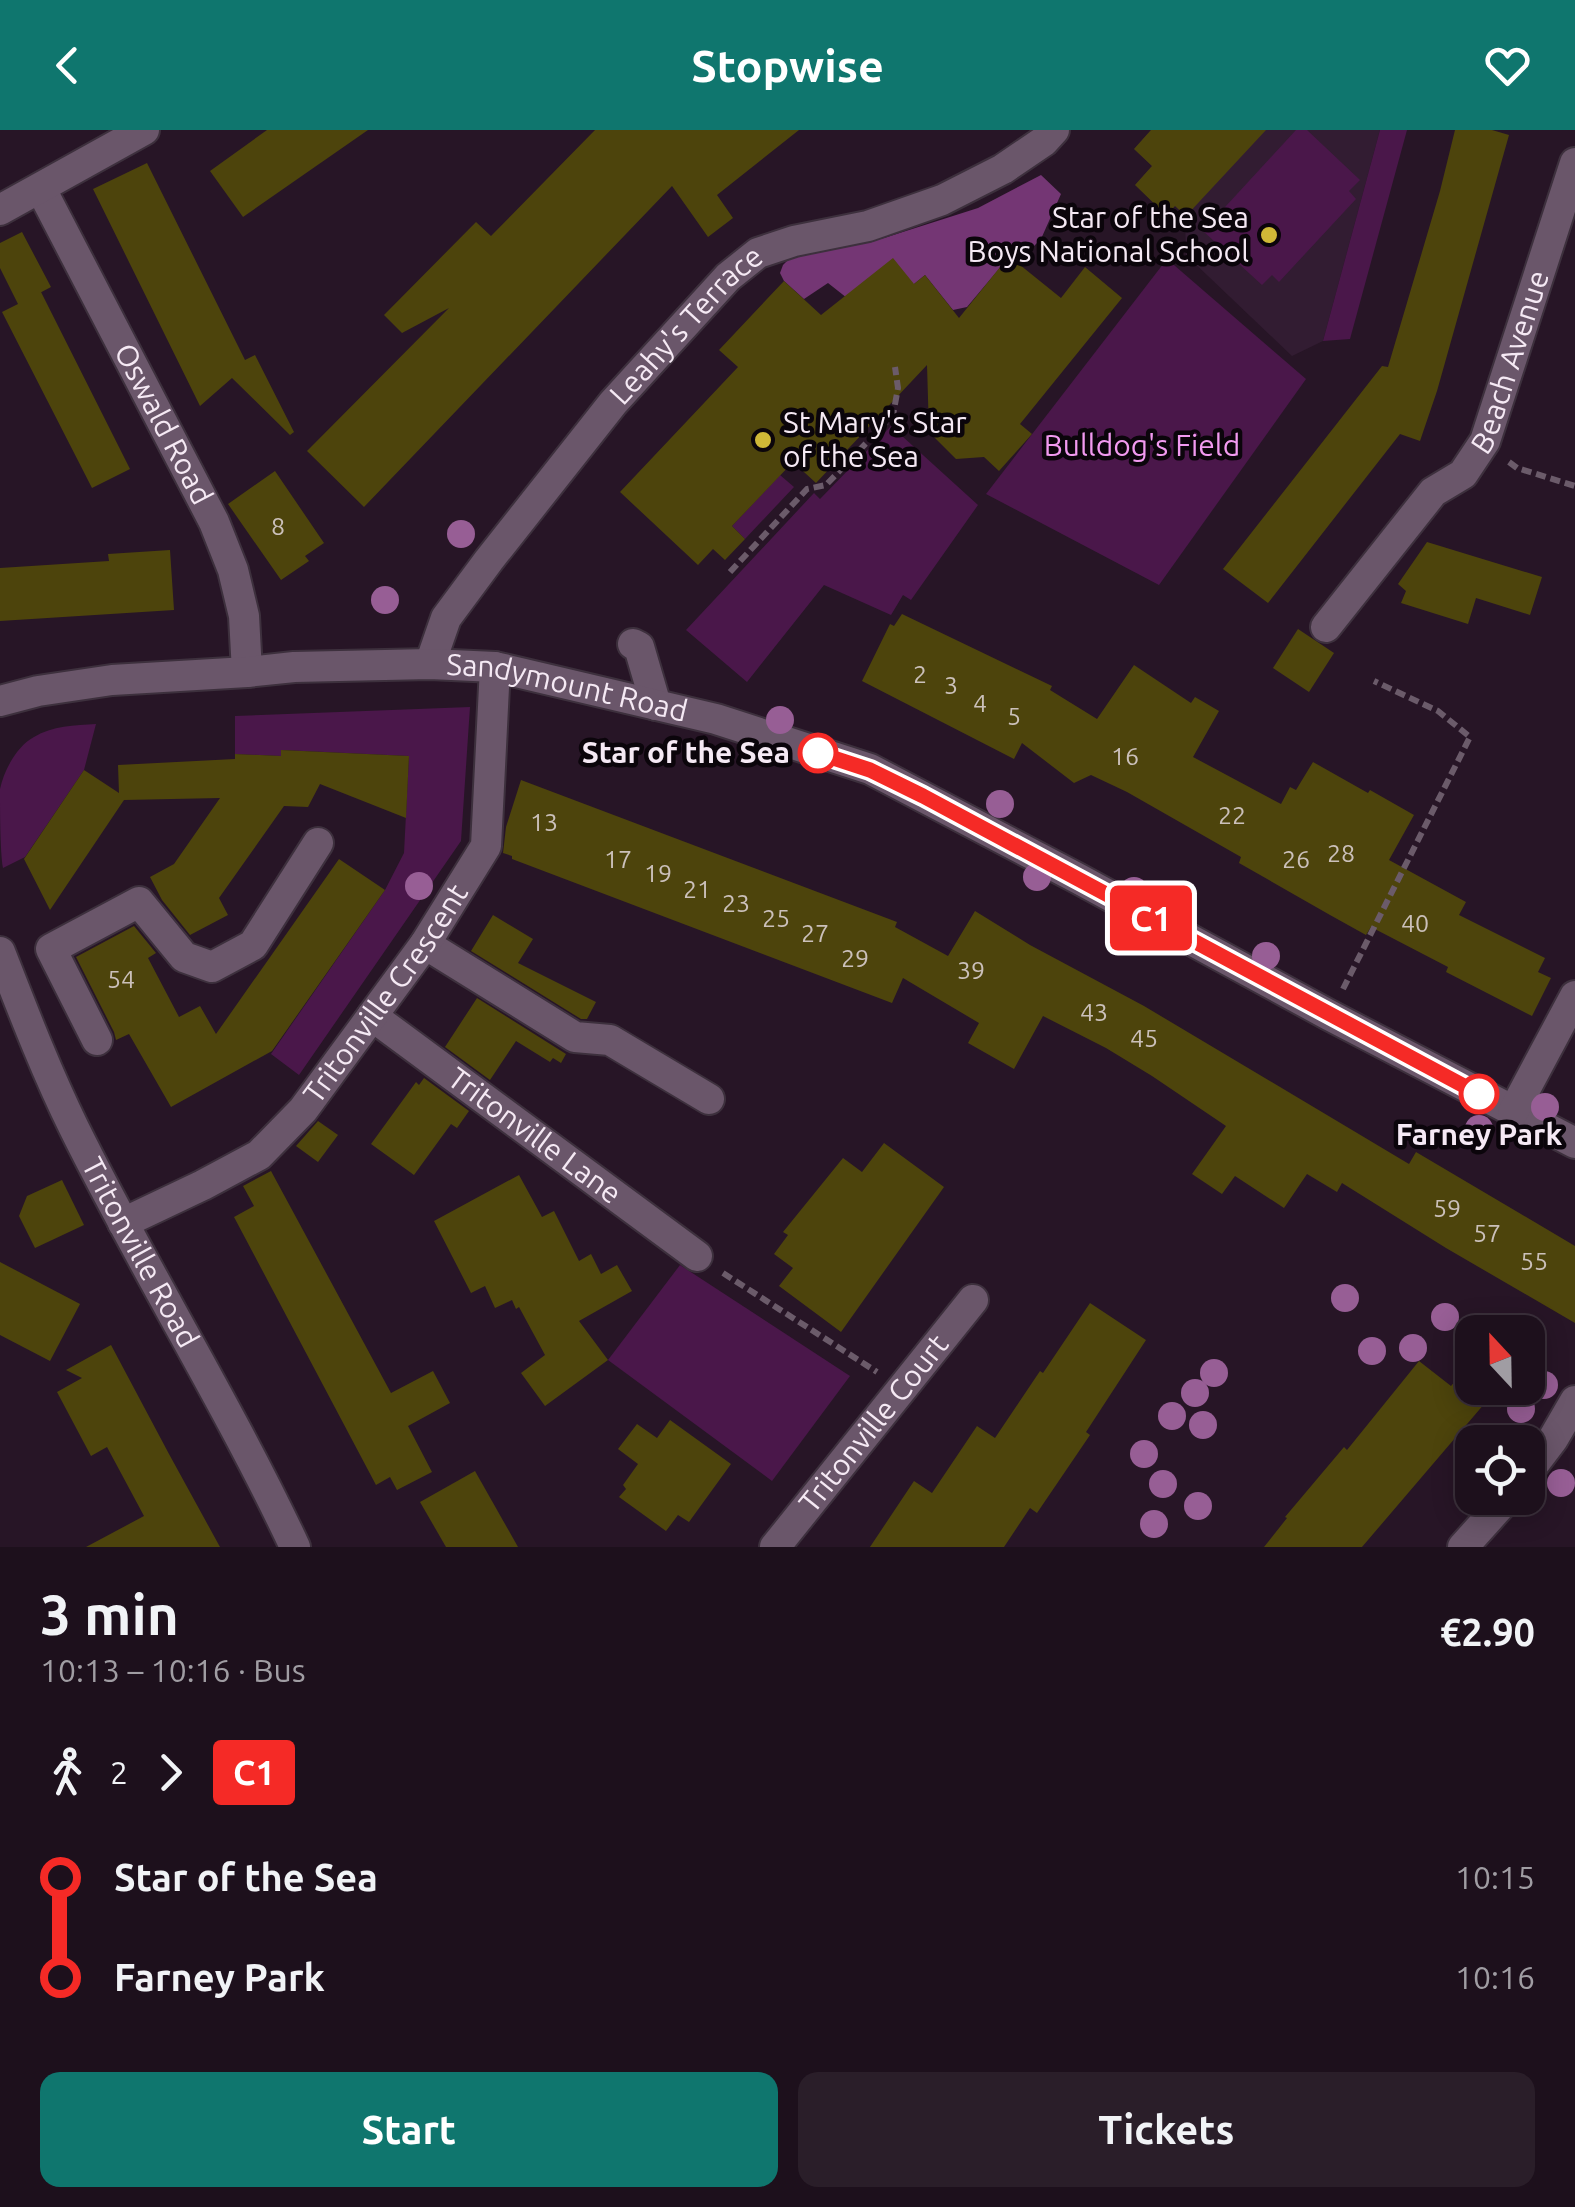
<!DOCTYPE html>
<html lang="en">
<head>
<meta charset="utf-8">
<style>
	:root { --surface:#1d101c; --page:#2a1e29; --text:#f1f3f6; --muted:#a09da3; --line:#3b303b; --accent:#0f766e }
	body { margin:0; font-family:Ubuntu,sans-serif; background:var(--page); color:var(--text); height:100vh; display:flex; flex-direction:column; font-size:38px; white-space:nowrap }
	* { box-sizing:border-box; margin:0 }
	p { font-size:32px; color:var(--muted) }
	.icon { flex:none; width:55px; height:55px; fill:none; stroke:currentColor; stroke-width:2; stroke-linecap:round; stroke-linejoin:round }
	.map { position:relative; height:1417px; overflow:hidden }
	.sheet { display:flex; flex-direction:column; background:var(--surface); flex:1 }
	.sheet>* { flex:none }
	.badge { padding:0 20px; border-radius:8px; font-size:35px; line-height:65px }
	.needle { width:65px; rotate:338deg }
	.buttons { position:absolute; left:1455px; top:1185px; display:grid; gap:20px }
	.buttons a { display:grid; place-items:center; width:90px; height:90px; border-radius:20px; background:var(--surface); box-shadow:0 5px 25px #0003,0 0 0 2px var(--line); font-size:50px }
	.map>.badge { position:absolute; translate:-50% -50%; box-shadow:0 0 0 5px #fff }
	.legs { display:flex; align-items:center; gap:15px; height:110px; padding:0 40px; font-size:32px }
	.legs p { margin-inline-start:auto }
	.summary { display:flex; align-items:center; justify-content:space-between; height:170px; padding:0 40px }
	h1 { font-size:55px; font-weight:700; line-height:75px }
	.cta { display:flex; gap:20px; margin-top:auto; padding:20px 40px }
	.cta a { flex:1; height:115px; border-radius:20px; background:var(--accent); color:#fff; font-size:40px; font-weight:700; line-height:115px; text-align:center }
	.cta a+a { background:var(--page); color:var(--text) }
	ul { padding:0 40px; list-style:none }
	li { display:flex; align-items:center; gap:35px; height:100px; font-size:38px }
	li i { display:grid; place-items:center; width:15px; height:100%; margin:0 12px; background:currentColor }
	li i::after { content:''; width:25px; height:25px; margin:-12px; border:8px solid; border-radius:50%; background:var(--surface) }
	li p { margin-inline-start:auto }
	li:first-child i { background:linear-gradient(#0000 50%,currentColor 0) }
	li:last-child i { background:linear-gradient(currentColor 50%,#0000 0) }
	header { display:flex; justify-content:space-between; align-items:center; height:130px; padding:0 40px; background:var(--accent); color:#fff; font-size:45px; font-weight:700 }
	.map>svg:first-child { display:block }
</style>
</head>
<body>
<header><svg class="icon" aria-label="back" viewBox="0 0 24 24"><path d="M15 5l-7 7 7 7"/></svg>Stopwise<svg class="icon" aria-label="heart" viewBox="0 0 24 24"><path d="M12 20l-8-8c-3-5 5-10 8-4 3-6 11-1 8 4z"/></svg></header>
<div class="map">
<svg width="1575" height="1417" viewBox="0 0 1575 1417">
	<rect width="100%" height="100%" fill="#271526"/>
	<!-- built -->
	<polygon fill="#321c32" points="1151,0 1380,0 1323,211 1292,226 1186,125 1185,86 1175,76 1167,85 1135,55 1152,36 1134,19"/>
	<!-- green -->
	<g fill="#4a174a">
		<polygon points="1296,0 1307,0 1360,50 1349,61 1356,69 1279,152 1272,145 1262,155 1203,101"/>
		<polygon points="1380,0 1407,0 1350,209 1323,211"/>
		<polygon points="1167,129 1306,249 1159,455 986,364"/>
		<polygon points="891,296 978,375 911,470 903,465 891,485 824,455 747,552 686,500 814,363 820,369"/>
		<polygon points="780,345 794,357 745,409 732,396"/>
		<polygon points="470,577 461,711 299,945 271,924 385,760 404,723 409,626 282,620 281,626 235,624 235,586"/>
		<path d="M96,594L84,640L25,727L3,738C0,721 0,676 0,659C4,640 17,616 34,607C52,596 75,595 96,594Z"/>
		<polygon points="680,1135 850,1246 772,1351 608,1230"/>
	</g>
	<!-- forest -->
	<polygon fill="#743674" points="1041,45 1061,64 1041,109 1019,131 1009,127 967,177 953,180 925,145 914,154 847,168 828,153 804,169 784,151 780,143 783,135 791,127 884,108 978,78"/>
	<!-- building -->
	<g fill="#4d440c">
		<polygon points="267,0 368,0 243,87 210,41"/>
		<polygon points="595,0 799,0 717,65 733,88 708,107 672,56 364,377 307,321 449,178 402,203 384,185 476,92 491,106"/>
		<polygon points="1151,0 1266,0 1186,86 1175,76 1166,85 1135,55 1152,36 1134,19"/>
		<polygon points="1455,0 1492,0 1509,5 1437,261 1420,311 1400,304 1268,473 1223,439 1382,236 1388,237 1440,61"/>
		<polygon points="147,33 245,230 255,225 294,302 290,305 232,248 200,276 93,59"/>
		<polygon points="22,102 51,157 34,166 41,162 130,339 92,358 2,182 18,174 0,138 0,113"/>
		<polygon points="1009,126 1061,168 1085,137 1122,168 1020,294 1032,304 999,341 984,327 956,329 929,302 927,235 816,353 793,332 732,396 745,409 725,430 713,419 698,435 620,362 738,237 719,220 784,151 821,185 893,128 914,154 925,145 959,188"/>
		<polygon points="275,341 324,413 305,426 309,431 281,450 228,374"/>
		<polygon points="1427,412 1542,447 1530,485 1476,468 1468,494 1401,473 1406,461 1398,454"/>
		<polygon points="170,420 174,480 0,491 0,438 109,431 108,424"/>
		<polygon points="902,484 1052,556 1050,560 1097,589 1134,535 1191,573 1195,567 1219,581 1193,627 1281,674 1290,657 1296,660 1313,632 1368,663 1370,660 1414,685 1389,730 1466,772 1459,785 1545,828 1538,842 1551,848 1532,886 1446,842 1448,837 1371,797 1366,805 1330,785 1239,733 1241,727 1127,662 1091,645 1074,653 1022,613 1014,629 862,551 890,494 894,496"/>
		<polygon points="1298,499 1334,523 1309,562 1273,538"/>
		<polygon points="281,620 409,626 406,688 320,654 308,677 284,676 219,768 228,785 190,805 162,770 150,747 174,734 220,668 124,670 50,780 24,729 84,640 119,663 118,635 235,629 235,624 281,626"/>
		<polygon points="521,650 897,792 895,797 948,826 975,781 1030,815 1144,876 1409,1034 1416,1022 1575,1116 1575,1193 1446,1118 1342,1053 1337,1062 1307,1044 1284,1078 1235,1046 1222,1064 1192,1044 1226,996 1152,946 1106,918 1043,886 1014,939 968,913 979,893 903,848 892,873 512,729 512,726 503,723 506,697"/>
		<polygon points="339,729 385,760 272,921 171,977 129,904 116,910 114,902 76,827 134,796 156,823 148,828 179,887 200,876 216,904"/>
		<polygon points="493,785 533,809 518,833 596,872 587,889 581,889 471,821"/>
		<polygon points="477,868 566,924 561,933 553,928 550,932 516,911 490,950 445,917"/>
		<polygon points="424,948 469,981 457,998 451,994 414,1045 371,1014 416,952 419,955"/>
		<polygon points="318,991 338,1005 318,1032 296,1016"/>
		<polygon points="884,1013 944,1057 841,1202 779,1156 793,1138 774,1124 788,1105 783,1102 843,1028 862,1042"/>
		<polygon points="271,1041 391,1263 433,1241 450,1273 408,1296 432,1342 397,1360 390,1347 376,1355 234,1087 254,1076 243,1056"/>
		<polygon points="519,1045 542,1087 554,1081 579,1131 591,1124 601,1144 617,1135 632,1161 579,1191 608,1230 545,1276 521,1243 545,1225 519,1177 516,1179 512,1170 495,1178 485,1156 471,1163 434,1091"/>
		<polygon points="62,1050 84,1095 35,1118 19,1086 27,1066"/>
		<polygon points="0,1132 80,1174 50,1231 0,1205"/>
		<polygon points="1090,1173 1146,1210 1086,1302 1090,1305 1037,1383 1030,1378 1004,1417 870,1417 914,1351 932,1363 977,1296 995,1308 1040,1241 1043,1243"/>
		<polygon points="111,1215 169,1324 220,1417 86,1417 144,1386 107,1317 91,1326 57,1262 82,1248 66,1240"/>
		<polygon points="1419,1231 1451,1256 1456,1250 1485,1273 1362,1417 1264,1417 1287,1388 1285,1387 1344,1317 1347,1320"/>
		<polygon points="670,1290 731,1334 689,1392 678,1385 666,1401 619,1367 626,1359 623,1355 638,1334 618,1319 637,1294 657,1308"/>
		<polygon points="475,1341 518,1417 446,1417 420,1372"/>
	</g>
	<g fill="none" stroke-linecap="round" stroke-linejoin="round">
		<defs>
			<g id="minor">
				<path id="s1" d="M41,59L214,392L233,440L244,486L247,542"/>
				<polyline points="0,80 144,0"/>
				<path id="s2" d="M1326,497L1433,362L1463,344L1485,311L1575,33"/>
				<polyline points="633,514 639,517 656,575"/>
				<path id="s3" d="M430,534L446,488L489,430L613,273L728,147L758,123L794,111L868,96L942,70L1003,39L1044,11L1054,0"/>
				<path id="s4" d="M0,571L38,561L112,550L247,542L294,537L430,534L495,537L716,589L870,639L1079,749L1329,885L1575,1013"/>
				<polyline points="425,814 575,907 610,910 709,969"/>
				<path id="s5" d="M0,822C23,881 46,941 74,998C144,1140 228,1274 295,1417"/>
				<path id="s6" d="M372,886L697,1126"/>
				<polyline points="97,910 51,819 139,772 184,827 212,837 253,815 318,713"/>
				<polyline points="1513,982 1575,866"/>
				<path id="s7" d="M123,1093L203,1055L259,1025L303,980L425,814L486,716L495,537"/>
				<polyline points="1528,1342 1553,1309 1575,1271"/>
				<path id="s8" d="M775,1417L973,1170"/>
				<polyline points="1463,1417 1507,1368"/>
			</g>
		</defs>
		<!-- minor casing -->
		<use href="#minor" stroke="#3d303d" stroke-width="34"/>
		<!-- path -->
		<g stroke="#6b5b6a" stroke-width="6" stroke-dasharray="10 5" stroke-linecap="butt">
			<polyline points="1509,332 1517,338 1575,356"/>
			<polyline points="730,442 807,359 826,355 893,285 898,258 895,237"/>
			<polyline points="1343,859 1470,607 1438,581 1374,551"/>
			<polyline points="723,1143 877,1242"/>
		</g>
		<!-- minor -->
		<use href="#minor" stroke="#6a566a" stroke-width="30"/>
	</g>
	<!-- trees -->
	<g fill="#975e95">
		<circle cx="461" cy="404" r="14"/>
		<circle cx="385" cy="470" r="14"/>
		<circle cx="780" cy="590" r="14"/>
		<circle cx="1000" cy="674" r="14"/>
		<circle cx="1037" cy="747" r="14"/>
		<circle cx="419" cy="756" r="14"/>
		<circle cx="1134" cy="761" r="14"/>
		<circle cx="1266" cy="826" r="14"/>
		<circle cx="1545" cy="977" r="14"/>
		<circle cx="1479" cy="999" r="14"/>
		<circle cx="1345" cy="1168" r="14"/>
		<circle cx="1445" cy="1187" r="14"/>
		<circle cx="1413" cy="1218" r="14"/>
		<circle cx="1372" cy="1221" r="14"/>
		<circle cx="1214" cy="1243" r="14"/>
		<circle cx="1544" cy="1255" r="14"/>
		<circle cx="1195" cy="1263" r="14"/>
		<circle cx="1521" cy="1279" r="14"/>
		<circle cx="1172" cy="1286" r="14"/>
		<circle cx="1203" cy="1295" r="14"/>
		<circle cx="1144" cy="1324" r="14"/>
		<circle cx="1561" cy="1353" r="14"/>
		<circle cx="1163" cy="1354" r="14"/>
		<circle cx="1198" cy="1376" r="14"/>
		<circle cx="1154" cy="1394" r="14"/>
	</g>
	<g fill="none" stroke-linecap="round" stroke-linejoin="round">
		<defs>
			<polyline id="line-1" points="818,623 870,640 923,666 1479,964"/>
		</defs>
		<!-- line-1 casing -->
		<use href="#line-1" stroke="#fff" stroke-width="22"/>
		<!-- line-1 -->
		<use href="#line-1" stroke="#f52a26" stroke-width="15"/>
	</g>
	<!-- markers -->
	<g fill="#cfb837" stroke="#0b050b" stroke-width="4">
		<circle cx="1269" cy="105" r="10"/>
		<circle cx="763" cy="310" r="10"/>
	</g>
	<g fill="#fff" stroke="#f52a26" stroke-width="5">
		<circle cx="818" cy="623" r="18"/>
		<circle cx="1479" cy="964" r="18"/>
	</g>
	<g text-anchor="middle" stroke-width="9" stroke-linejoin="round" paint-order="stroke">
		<!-- number labels -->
		<g font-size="25" fill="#cbc0ba">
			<text x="278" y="405">8</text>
			<text x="920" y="553">2</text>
			<text x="951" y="564">3</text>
			<text x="980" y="582">4</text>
			<text x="1014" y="595">5</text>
			<text x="1125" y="635">16</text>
			<text x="1232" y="694">22</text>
			<text x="544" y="701">13</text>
			<text x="1341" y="732">28</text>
			<text x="618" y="738">17</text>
			<text x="1296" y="738">26</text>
			<text x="658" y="752">19</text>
			<text x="697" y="768">21</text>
			<text x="736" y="782">23</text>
			<text x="776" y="797">25</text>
			<text x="1415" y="802">40</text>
			<text x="815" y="812">27</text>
			<text x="855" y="837">29</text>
			<text x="971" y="849">39</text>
			<text x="121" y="858">54</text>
			<text x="1094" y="891">43</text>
			<text x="1144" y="917">45</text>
			<text x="1447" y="1087">59</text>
			<text x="1487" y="1112">57</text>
			<text x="1534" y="1140">55</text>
		</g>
		<!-- poi labels -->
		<g font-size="30" fill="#f5e9f4" stroke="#0b050b" text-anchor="end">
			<text x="1249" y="98">Star of the Sea<tspan x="1249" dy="34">Boys National School</tspan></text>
			<text x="783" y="303" text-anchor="start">St Mary's Star<tspan x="783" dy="34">of the Sea</tspan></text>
		</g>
		<!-- street labels -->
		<g font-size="30" fill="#f5e9f4" stroke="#0b050b">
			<text dy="10" stroke="none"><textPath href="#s3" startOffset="428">Leahy's Terrace</textPath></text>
			<text dy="10" stroke="none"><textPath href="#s2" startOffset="330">Beach Avenue</textPath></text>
			<text dy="10" stroke="none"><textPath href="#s1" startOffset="265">Oswald Road</textPath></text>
			<text dy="10" stroke="none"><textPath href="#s4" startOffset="572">Sandymount Road</textPath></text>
			<text dy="10" stroke="none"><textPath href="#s7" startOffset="358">Tritonville Crescent</textPath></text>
			<text dy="10" stroke="none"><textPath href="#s6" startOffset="202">Tritonville Lane</textPath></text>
			<text dy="10" stroke="none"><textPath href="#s5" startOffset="332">Tritonville Road</textPath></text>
			<text dy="10" stroke="none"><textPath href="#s8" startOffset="158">Tritonville Court</textPath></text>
		</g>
		<!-- park labels -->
		<g font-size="30" fill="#f29af0" stroke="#0b050b">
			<text x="1142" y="326">Bulldog's Field</text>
		</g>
		<!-- stop labels -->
		<g font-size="30" font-weight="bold" fill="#f5e9f4" stroke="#0b050b" text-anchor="end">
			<text x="790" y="633">Star of the Sea</text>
			<text x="1479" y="1015" text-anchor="middle">Farney Park</text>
		</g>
	</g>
</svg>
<div class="buttons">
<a><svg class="needle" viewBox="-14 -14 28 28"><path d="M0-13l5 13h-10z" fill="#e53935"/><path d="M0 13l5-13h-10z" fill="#a09da3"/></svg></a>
<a><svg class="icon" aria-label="locate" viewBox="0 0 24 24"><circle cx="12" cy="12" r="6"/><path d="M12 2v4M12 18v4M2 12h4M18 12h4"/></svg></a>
</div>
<b class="badge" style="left:1151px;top:788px;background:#f52a26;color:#fff">C1</b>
</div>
<section class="sheet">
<div class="summary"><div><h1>3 min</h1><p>10:13 – 10:16 · Bus</p></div><b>€2.90</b></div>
<div class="legs"><svg class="icon" aria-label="walk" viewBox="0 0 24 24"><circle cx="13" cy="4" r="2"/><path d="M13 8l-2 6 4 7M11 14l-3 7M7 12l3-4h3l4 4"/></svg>2<svg class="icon" aria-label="forward" viewBox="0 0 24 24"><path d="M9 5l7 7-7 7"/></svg><b class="badge" style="background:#f52a26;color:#fff">C1</b></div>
<ul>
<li><i style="color:#f52a26"></i><b>Star of the Sea</b><p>10:15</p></li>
<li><i style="color:#f52a26"></i><b>Farney Park</b><p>10:16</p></li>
</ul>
<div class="cta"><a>Start</a><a>Tickets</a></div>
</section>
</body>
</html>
